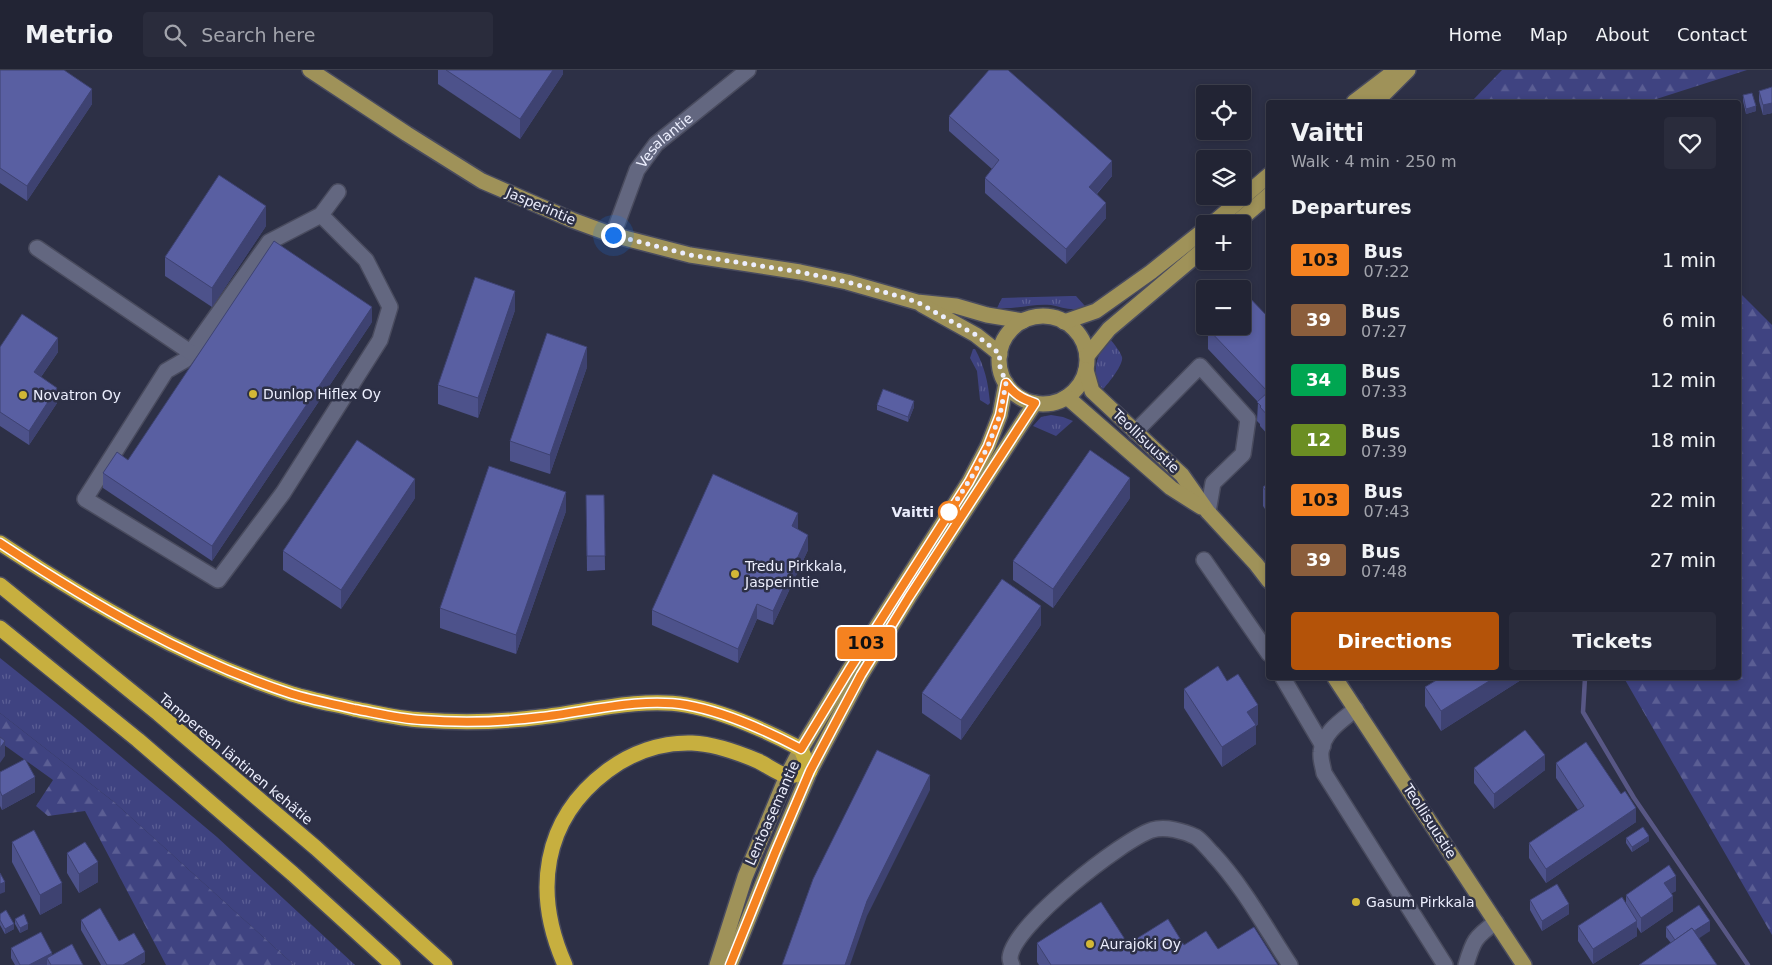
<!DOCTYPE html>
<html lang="en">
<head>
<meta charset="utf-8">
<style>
	:root { --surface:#222434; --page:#2a2c3c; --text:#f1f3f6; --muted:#a2a4ac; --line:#3f414f; --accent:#b45309 }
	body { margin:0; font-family:"DejaVu Sans",sans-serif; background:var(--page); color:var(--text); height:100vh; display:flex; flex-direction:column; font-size:19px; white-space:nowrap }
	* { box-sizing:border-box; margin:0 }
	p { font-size:16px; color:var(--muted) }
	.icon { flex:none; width:28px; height:28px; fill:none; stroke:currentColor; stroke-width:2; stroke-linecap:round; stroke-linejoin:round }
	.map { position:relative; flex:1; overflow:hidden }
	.drawer { position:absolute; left:1266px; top:30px; width:475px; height:580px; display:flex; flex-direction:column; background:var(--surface); border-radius:5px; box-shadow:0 2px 8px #0003,0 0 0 1px var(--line) }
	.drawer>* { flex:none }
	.badge { padding:0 10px; border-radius:4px; font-size:18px; line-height:32px }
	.controls { position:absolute; left:1196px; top:15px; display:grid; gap:10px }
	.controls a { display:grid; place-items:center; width:55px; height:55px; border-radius:5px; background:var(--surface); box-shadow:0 2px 8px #0003,0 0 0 1px var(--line); font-size:25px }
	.you { position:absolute; width:25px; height:25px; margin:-12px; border:4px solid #fff; border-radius:50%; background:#1a73e8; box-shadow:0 0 0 8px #1a73e833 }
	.map>.badge { position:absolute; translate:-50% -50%; box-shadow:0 0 0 2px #fff }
	h2 { padding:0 25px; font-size:19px; line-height:45px }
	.round { display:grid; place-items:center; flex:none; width:52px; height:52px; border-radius:5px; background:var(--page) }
	.overview { display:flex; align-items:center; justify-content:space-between; height:85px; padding:0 25px }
	h1 { font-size:24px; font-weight:800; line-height:38px }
	.cta { display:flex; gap:10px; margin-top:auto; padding:10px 25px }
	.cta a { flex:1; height:58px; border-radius:5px; background:var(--accent); color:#fff; font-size:20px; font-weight:800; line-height:58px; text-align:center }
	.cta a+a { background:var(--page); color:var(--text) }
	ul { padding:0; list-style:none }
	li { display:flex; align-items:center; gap:15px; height:60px; padding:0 25px }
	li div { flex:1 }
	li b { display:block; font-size:19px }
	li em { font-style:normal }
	li .badge { min-width:55px; font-weight:700; text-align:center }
	header { display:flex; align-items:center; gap:30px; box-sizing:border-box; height:70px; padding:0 25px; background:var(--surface); border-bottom:1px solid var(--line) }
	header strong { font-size:24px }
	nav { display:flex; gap:28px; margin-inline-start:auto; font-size:18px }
	.search { width:350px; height:45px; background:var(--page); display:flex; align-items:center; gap:12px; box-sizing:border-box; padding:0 18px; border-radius:5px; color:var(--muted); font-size:19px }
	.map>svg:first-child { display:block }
</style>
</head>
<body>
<header>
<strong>Metrio</strong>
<div class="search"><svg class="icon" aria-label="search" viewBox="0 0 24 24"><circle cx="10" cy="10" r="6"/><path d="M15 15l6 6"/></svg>Search here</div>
<nav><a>Home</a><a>Map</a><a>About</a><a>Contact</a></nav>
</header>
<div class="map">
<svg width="1772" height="895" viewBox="0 0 1772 895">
	<defs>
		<pattern id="grass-tufts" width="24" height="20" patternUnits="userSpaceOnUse" patternTransform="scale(1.25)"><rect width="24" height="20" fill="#3f4381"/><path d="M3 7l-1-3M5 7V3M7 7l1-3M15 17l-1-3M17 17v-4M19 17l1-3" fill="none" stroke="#5b5e94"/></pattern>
		<pattern id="forest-firs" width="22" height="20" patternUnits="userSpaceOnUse" patternTransform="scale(1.25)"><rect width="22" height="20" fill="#3f4381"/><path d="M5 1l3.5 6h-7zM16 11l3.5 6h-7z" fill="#5b5e94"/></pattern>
	</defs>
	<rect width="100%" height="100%" fill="#2d3046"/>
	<!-- grass -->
	<g fill="url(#grass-tufts)">
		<path d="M1071,226H1076L1085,236C1074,243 1063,237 1051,235C1033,233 1015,240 997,238L1002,228Z"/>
		<path d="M1110,269C1114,274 1120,281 1122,287C1124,294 1108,314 1103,319C1089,306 1097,281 1110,269Z"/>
		<path d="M973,279H975C985,298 988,311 990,333L988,335L980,330L977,301L970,288Z"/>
		<polygon points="1051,345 1063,347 1073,351 1056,366 1033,356 1041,347"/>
		<polygon points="0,588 75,648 217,767 355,895 294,895 114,732 0,643"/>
	</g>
	<!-- forest -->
	<g fill="url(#forest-firs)">
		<polygon points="1502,0 1747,0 1647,32 1471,32"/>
		<polygon points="1739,222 1772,255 1772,865 1624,608 1739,608"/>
		<polygon points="0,643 114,732 294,895 166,895 85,741 48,746 36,736 53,710 0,672"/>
	</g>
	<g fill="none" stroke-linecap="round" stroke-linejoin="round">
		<!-- stream -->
		<polyline stroke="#585785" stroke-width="4.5" points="1585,608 1583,642 1634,728 1748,895"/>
		<defs>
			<g id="minor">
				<polyline points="321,145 366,190 390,237 380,270 283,423 218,510 85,429 166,301 185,290 269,172 321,145 338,122"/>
				<path id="s1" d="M613,165L637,100L656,74L748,0"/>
				<polyline points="37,178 190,282"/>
				<polyline points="1135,362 1200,296 1248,349 1243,384 1213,413 1208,442"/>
				<polyline points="1204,490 1269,584"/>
				<polyline points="1283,608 1323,676"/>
				<path d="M1356,639C1341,651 1323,662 1321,682C1320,689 1323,696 1324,703L1445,895"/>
				<path d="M1012,895C1011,893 1010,890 1010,888C1012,856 1122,770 1152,760C1165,756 1184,761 1196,767C1202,771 1207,778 1212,783C1243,816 1265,857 1290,895"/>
				<path d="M1466,895C1473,871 1475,867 1496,852"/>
			</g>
			<g id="major">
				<polyline points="310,0 407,64 482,111 572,150 613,165 690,185 800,202 847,212 917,232 956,236 987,245 1023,251"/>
				<polyline points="1354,32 1396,0"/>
				<polyline points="1376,32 1408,0"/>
				<polyline points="1212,154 1269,105"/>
				<polyline points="1235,154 1269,125"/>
				<polyline points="922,235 976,265 1000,284"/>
				<circle cx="1043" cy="290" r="44"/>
				<polyline points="1064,252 1096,241 1151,202 1205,159"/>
				<polyline points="1087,286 1109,259 1205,178"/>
				<polyline points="1086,300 1092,321 1182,405 1208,442 1256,494 1269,511"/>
				<polyline points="1067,327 1171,418 1201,437"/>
				<polyline points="1335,608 1524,895"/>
				<polyline points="717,895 745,807 787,706 801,679 849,600 969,412 988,376 1000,345 1006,313"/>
				<polyline points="730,895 775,783 810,701 861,605 909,527 1035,333"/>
			</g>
			<g id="highway">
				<path d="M0,473C91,533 187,590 292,624C312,630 333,634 354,639C376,643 399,649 422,650C461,653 502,652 541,647C586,642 641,627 686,635C726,642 765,660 801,679L810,701C804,703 795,706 788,706C780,705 765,694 758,691C737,682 715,674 692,673C661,672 631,683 607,701C542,750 533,823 565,895"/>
				<polyline points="0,515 159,644 316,778 445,895"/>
				<polyline points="0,558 138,670 293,804 393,895"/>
			</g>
		</defs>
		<!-- minor casing -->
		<use href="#minor" stroke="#494b5e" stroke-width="18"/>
		<!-- major casing -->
		<use href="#major" stroke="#494b5e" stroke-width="18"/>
		<!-- highway casing -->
		<use href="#highway" stroke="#494b5e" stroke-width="18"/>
		<!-- minor -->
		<use href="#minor" stroke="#636780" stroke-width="15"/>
		<!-- major -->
		<use href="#major" stroke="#9f9259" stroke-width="15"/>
		<!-- highway -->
		<use href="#highway" stroke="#c7af3f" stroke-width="15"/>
	</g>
	<!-- wall -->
	<g fill="#4d528b">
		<polygon points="0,0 92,34 27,131 0,113"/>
		<polygon points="438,0 563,0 563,4 520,69 438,14"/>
		<polygon points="1772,17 1772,43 1763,45 1759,31 1759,21"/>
		<polygon points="1743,25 1756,41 1746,44 1743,31"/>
		<polygon points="949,46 1112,106 1097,124 1106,148 1066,194 985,123 985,108 992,99 949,61"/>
		<polygon points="266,156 212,237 165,206 165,187"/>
		<polygon points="515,240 478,348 438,334 438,315"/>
		<polygon points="1269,248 1269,366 1260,356 1260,354 1257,351 1258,332 1208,279 1208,259"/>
		<polygon points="372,252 212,491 103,418 103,403 128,390"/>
		<polygon points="0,277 58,282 41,307 57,333 29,375 0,356"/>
		<polygon points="587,297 550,404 510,391 510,371"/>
		<polygon points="877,335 914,337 908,352 877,340"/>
		<polygon points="1269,413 1269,445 1263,436 1263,417"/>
		<polygon points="586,425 604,425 605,500 587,501"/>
		<polygon points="415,428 341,539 283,500 283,481"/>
		<polygon points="1130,428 1053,538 1013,510 1013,491"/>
		<polygon points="566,441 516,584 440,558 440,538"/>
		<polygon points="798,458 798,460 808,480 773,555 757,549 738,593 652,555 652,540"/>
		<polygon points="1041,555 961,670 922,643 922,623"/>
		<polygon points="1440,608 1524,608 1441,661 1425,636 1425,617"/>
		<polygon points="1227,611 1258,654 1256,656 1256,674 1222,697 1184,638 1184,619"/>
		<polygon points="1556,693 1621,724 1636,752 1546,813 1529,788 1529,773 1578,740 1556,708"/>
		<polygon points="1474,698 1545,700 1494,739 1474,713"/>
		<polygon points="0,702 35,722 2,740 0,736"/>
		<polygon points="1626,768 1649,771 1632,782 1626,773"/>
		<polygon points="12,772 62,833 40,845 12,792"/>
		<polygon points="67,783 98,812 79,823 67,803"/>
		<polygon points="1676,821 1671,823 1673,841 1641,863 1637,857 1637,866 1593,894 1578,871 1578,856 1626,833 1626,825"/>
		<polygon points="1530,830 1569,844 1542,861 1530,840"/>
		<polygon points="0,844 14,859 5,864 0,855"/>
		<polygon points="15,849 28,859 20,863 15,854"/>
		<polygon points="81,850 145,892 140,895 101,895 81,860"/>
		<polygon points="1666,857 1710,861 1671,873 1666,867"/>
		<polygon points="1037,873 1184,875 1218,879 1278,895 1039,895 1037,892"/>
		<polygon points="11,878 52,885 83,895 15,895 11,888"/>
	</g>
	<!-- shaded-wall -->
	<g fill="#3e4271">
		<polygon points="553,0 563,0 563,4 520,69 520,49"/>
		<polygon points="92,19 92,34 27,131 27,116"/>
		<polygon points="1772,33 1772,43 1763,45 1763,35"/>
		<polygon points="1756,36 1756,41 1746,44 1746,39"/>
		<polygon points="1112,91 1112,106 1089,132 1089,117"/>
		<polygon points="1106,133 1106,148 1066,194 1066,179"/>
		<polygon points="266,136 266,156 212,237 212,218"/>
		<polygon points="515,221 515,240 478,348 478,328"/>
		<polygon points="372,237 372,252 212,491 212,476"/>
		<polygon points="58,268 58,282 34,317 34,302"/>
		<polygon points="587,277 587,297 550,404 550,385"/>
		<polygon points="57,318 57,333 29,375 29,361"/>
		<polygon points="914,331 914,337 908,352 908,347"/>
		<polygon points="1130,408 1130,428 1053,538 1053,519"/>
		<polygon points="415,409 415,428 341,539 341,520"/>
		<polygon points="566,422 566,441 516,584 516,565"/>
		<polygon points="798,443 798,458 792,471 792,456"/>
		<polygon points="808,465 808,480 773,555 773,541"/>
		<polygon points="757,534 757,549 738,593 738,579"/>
		<polygon points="1041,536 1041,555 961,670 961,650"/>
		<polygon points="1494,608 1524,608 1441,661 1441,641"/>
		<polygon points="1258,635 1258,654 1256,656 1256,674 1222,697 1222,677 1247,642"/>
		<polygon points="5,671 5,686 0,693 0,678"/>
		<polygon points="1545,685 1545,700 1494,739 1494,724"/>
		<polygon points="930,705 930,720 867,846 850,895 845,895 867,831"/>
		<polygon points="35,707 35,722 2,740 2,726"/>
		<polygon points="1636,738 1636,752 1546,813 1546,799"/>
		<polygon points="1649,766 1649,771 1632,782 1632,777"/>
		<polygon points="98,792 98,812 79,823 79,804"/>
		<polygon points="1676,806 1676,821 1664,828 1664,813"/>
		<polygon points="5,812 5,822 0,824 0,814"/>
		<polygon points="62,813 62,833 40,845 40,825"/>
		<polygon points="1673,826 1673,841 1641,863 1641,848"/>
		<polygon points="1569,834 1569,844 1542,861 1542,851"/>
		<polygon points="1637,851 1637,866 1593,894 1593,879"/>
		<polygon points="1710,851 1710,861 1677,883 1677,873"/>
		<polygon points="14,854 14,859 5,864 5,859"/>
		<polygon points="28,854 28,859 20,863 20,858"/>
		<polygon points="145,882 145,892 140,895 123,895"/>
		<polygon points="52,883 52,893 47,888 47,895 29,895"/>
	</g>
	<!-- building -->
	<g fill="#595fa2" stroke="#3e4271">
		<polygon points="0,0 64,0 92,19 27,116 0,98"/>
		<polygon points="446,0 553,0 520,49"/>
		<polygon points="989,0 1008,0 1112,91 1089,117 1106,133 1066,179 985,108 999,90 949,46"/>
		<polygon points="1772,17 1772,33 1763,35 1759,21"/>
		<polygon points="1752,23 1756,36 1746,39 1743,25"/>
		<polygon points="219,105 266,136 212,218 165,187"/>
		<polygon points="274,171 372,237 212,476 103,403 117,382 128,390"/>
		<polygon points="475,207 515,221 478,328 438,315"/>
		<polygon points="1246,224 1269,248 1269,347 1260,337 1261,336 1257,332 1268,322 1208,259 1211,256 1242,256 1242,227"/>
		<polygon points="22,244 58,268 34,302 57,318 29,361 0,342 0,277"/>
		<polygon points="547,263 587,277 550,385 510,371"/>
		<polygon points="883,319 914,331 908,347 877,335"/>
		<polygon points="357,370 415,409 341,520 283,481"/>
		<polygon points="1090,380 1130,408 1053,519 1013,491"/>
		<polygon points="489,396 566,422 516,565 440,538"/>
		<polygon points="713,404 798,443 792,456 808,465 773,541 757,534 738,579 652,540"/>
		<polygon points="1269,413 1269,425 1263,417"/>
		<polygon points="586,425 604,425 605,486 587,486"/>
		<polygon points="1002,509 1041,536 961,650 922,623"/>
		<polygon points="1218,596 1227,611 1238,604 1258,635 1247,642 1256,655 1222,677 1184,619"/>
		<polygon points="1440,608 1494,608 1441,641 1425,617"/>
		<polygon points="1525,660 1545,685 1494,724 1474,698"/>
		<polygon points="0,667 5,671 0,678"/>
		<polygon points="1586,672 1621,724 1625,721 1636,738 1546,799 1529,773 1584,736 1556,693"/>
		<polygon points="877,680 930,705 867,831 845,895 782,895 813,809"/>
		<polygon points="25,689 35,707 2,726 0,721 0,702"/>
		<polygon points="1643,757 1649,766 1632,777 1626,768"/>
		<polygon points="34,760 62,813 40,825 12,772"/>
		<polygon points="85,772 98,792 79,804 67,783"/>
		<polygon points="1669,795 1676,806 1664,813 1673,826 1641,848 1626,825"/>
		<polygon points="0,803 5,812 0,814"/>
		<polygon points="1557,814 1569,834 1542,851 1530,830"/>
		<polygon points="1622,827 1637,851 1593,879 1578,856"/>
		<polygon points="1101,832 1128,874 1168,849 1184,875 1206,861 1218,879 1254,857 1278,895 1051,895 1037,873"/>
		<polygon points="1699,835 1710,851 1694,861 1692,858 1675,870 1666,857"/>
		<polygon points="100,838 119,871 134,863 145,882 123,895 107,895 81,850"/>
		<polygon points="6,840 14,854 5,859 0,850 0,844"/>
		<polygon points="24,844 28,854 20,858 15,849"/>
		<polygon points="1692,858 1717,895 1639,895"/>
		<polygon points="41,862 52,883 29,895 20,895 11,878"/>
		<polygon points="72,874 83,895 51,895 47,888"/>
	</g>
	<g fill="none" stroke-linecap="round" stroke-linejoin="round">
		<defs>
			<path id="line" d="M0,473C91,533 187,590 292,624C312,630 333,634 354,639C376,643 399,649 422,650C461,653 502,652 541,647C586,642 641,627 686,635C726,642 765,660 801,679L849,600L969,412L988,376L1000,345L1006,313C1014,324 1022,329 1035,333L909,527L861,605L810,701L775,783L730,895"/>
		</defs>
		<!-- line casing -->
		<use href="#line" stroke="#fff" stroke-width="11"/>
		<!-- line -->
		<use href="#line" stroke="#f58220" stroke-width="8"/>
		<!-- walk -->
		<polyline stroke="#eceefd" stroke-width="5" stroke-dasharray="0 9" points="613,165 690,185 800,202 847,212 902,227 917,232 976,265 1000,284 999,294 1006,313 1000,345 988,376 976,400 949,442"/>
	</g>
	<!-- markers -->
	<g fill="#d2b736" stroke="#2d3046" stroke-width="2">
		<circle cx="253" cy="324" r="5"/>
		<circle cx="23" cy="325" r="5"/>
		<circle cx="735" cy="504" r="5"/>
		<circle cx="1356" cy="832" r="5"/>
		<circle cx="1090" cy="874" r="5"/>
	</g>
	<circle fill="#fff" stroke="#f58220" stroke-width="2.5" cx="949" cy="442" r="10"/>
	<g text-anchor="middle" stroke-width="5" stroke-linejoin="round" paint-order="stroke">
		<!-- street labels -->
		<g font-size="14" fill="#eceefd" stroke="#2d3046">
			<text dy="5" stroke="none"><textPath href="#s1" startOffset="110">Vesalantie</textPath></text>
			<text transform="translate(541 136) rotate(23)" y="5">Jasperintie</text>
			<text transform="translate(1146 371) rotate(43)" y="5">Teollisuustie</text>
			<text transform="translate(236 689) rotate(40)" y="5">Tampereen läntinen kehätie</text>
			<text transform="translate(772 743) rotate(-66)" y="5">Lentoasemantie</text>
			<text transform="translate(1430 751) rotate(57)" y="5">Teollisuustie</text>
		</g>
		<!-- poi labels -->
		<g font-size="14" fill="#eceefd" stroke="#2d3046" text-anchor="start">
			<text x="263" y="329">Dunlop Hiflex Oy</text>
			<text x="33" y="330">Novatron Oy</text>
			<text x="745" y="501">Tredu Pirkkala,<tspan x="745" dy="16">Jasperintie</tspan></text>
			<text x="1366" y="837">Gasum Pirkkala</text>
			<text x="1100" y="879">Aurajoki Oy</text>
		</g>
		<!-- stop labels -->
		<g font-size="14" font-weight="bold" fill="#eceefd" stroke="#2d3046" text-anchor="end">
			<text x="934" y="447">Vaitti</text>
		</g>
	</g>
</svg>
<div class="controls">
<a><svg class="icon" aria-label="locate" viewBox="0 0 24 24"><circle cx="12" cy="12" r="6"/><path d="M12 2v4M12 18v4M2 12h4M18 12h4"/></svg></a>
<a><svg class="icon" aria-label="layers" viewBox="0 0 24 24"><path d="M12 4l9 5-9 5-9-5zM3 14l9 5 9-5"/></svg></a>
<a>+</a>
<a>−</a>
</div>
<div class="you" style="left:613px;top:165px"></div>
<b class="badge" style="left:866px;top:573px;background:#f58220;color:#111">103</b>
<section class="drawer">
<div class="overview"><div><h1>Vaitti</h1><p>Walk · 4 min · 250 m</p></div><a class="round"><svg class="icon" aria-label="heart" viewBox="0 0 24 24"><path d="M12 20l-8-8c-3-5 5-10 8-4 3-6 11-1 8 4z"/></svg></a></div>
<h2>Departures</h2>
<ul>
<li><span class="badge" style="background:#f58220;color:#111">103</span><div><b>Bus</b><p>07:22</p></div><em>1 min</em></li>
<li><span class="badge" style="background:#8b5e3c;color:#fff">39</span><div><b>Bus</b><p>07:27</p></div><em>6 min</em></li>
<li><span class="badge" style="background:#00a651;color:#fff">34</span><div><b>Bus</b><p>07:33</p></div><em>12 min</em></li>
<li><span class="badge" style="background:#6b8e23;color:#fff">12</span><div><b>Bus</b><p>07:39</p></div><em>18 min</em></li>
<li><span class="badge" style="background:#f58220;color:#111">103</span><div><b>Bus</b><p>07:43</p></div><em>22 min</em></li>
<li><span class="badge" style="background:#8b5e3c;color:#fff">39</span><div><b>Bus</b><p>07:48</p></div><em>27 min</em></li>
</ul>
<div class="cta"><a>Directions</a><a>Tickets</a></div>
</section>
</div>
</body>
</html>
